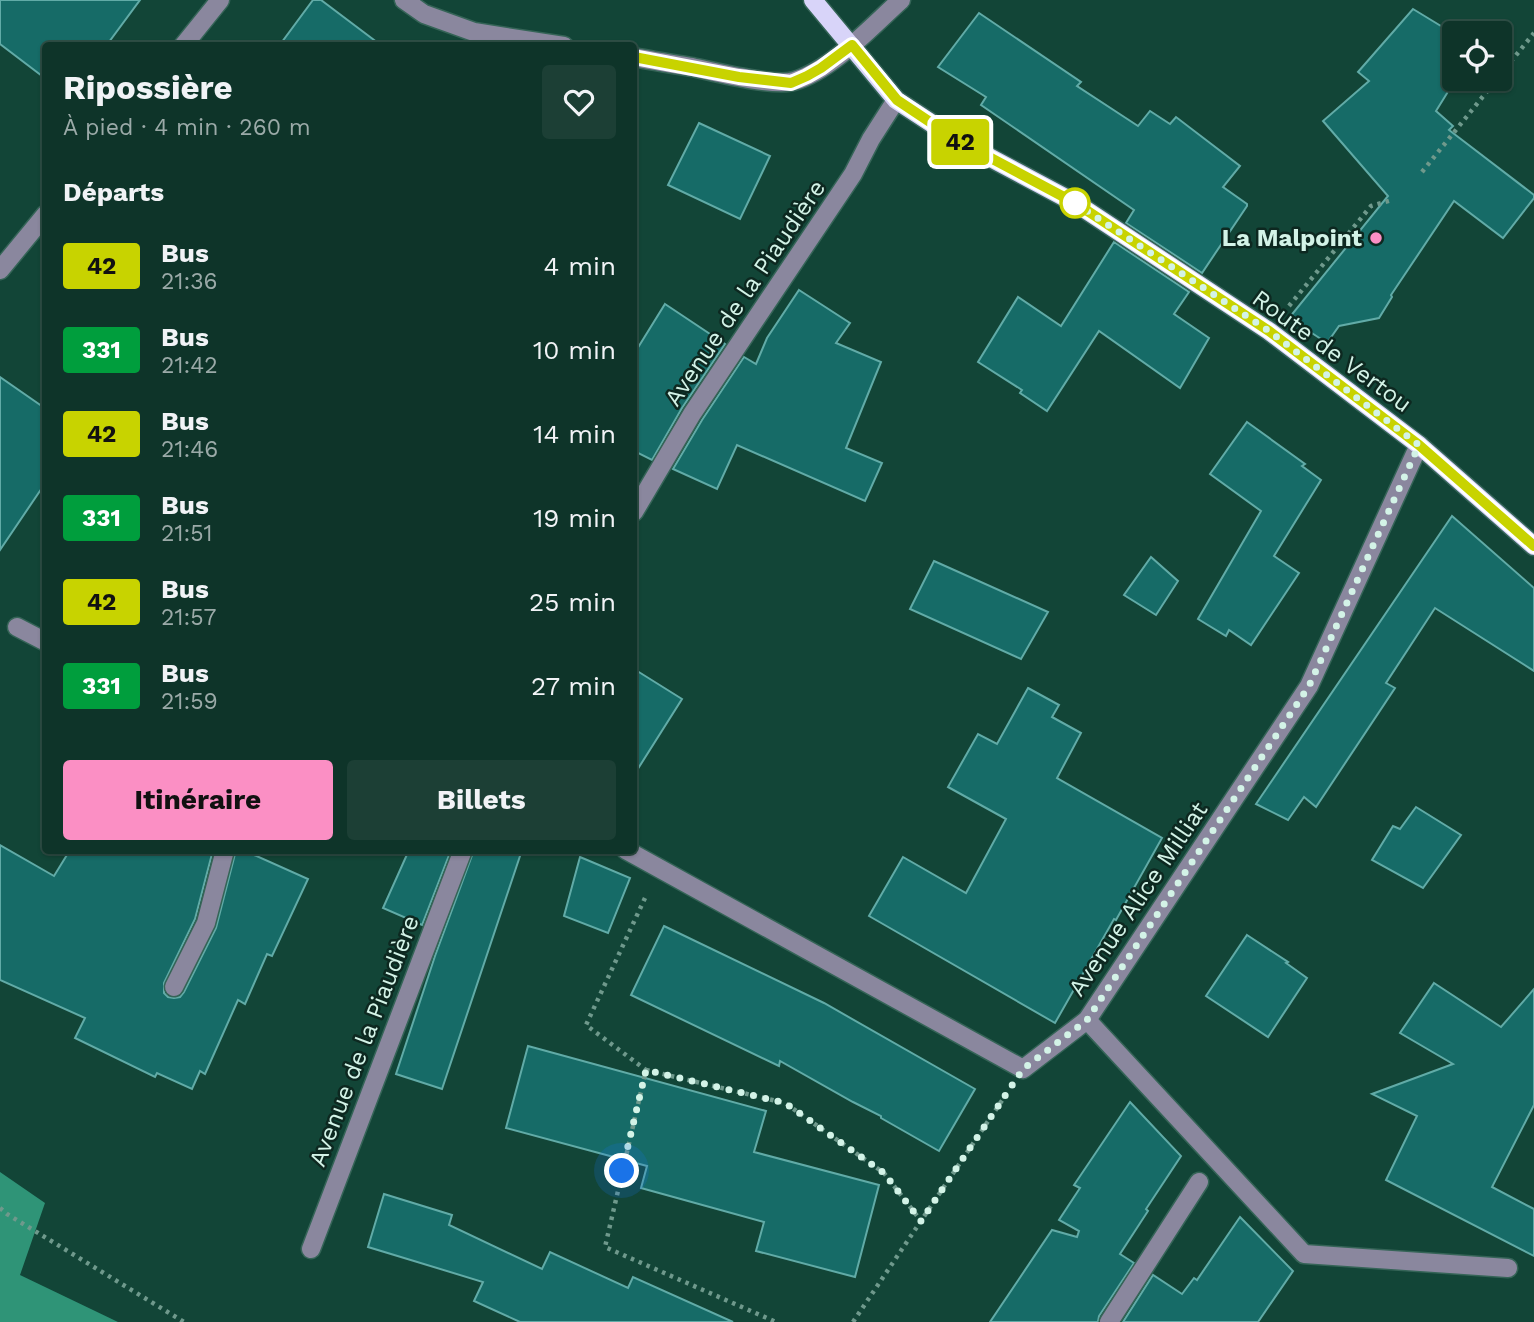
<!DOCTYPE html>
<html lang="fr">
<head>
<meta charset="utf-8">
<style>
	:root { --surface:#0e3429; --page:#1c3f35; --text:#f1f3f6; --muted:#9baaa8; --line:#2e4f46; --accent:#fb8fc4 }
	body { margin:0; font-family:"Work Sans",sans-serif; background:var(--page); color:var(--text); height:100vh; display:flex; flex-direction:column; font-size:26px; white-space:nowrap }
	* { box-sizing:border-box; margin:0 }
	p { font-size:23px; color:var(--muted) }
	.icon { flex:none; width:38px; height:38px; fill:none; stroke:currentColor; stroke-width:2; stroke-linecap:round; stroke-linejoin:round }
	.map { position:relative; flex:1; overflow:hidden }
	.side { position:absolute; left:42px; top:42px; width:595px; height:812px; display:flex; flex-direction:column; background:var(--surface); border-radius:7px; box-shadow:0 2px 5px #0004,0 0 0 2px var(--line) }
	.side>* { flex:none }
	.badge { padding:0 14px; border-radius:5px; font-size:24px; line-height:46px }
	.controls { position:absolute; left:1442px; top:21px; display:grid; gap:14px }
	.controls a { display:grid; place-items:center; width:70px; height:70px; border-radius:7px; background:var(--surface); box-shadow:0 2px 5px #0004,0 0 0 2px var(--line); font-size:35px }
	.you { position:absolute; width:35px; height:35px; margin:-18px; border:5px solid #fff; border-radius:50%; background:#1a73e8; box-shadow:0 0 0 10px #1a73e833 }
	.map>.badge { position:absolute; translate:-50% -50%; box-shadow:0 0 0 4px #fff }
	h2 { padding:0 21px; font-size:26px; line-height:63px }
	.round { display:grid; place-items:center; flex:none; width:74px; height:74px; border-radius:7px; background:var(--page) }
	.headline { display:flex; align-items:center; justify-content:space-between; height:119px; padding:0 21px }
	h1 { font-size:33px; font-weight:700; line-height:52px }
	.primary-button { display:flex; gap:14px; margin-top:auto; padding:14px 21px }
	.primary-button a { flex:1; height:80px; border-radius:7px; background:var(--accent); color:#111; font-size:28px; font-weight:700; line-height:80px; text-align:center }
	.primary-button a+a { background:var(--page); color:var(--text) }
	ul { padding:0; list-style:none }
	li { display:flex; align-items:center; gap:21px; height:84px; padding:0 21px }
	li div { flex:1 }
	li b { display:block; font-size:26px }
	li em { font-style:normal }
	li .badge { min-width:77px; font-weight:700; text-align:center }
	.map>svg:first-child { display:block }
</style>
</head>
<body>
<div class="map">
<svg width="1534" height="1322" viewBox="0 0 1534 1322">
	<rect width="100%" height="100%" fill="#124537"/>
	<!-- water -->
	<polygon fill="#2f9477" points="0,1172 45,1203 20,1275 118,1322 0,1322"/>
	<!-- building -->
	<g fill="#166b67" stroke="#61aba7" stroke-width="2">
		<polygon points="0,0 140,0 106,46 46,46 46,79 0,44"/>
		<polygon points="313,0 321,0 382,46 279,46"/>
		<polygon points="1413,9 1454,34 1454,82 1436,111 1453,126 1449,130 1534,195 1534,198 1503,238 1454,201 1391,295 1392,297 1379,318 1339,326 1327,343 1289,318 1388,196 1323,121 1369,81 1358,72"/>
		<polygon points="979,13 1081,82 1077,86 1138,126 1150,111 1170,124 1176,117 1240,166 1223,187 1247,204 1247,206 1202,273 1126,223 1134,210 981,105 986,97 938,67"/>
		<polygon points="699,123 770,156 740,219 668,185"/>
		<polygon points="1114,242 1189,292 1174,314 1209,338 1180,388 1099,331 1047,411 1020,393 1022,390 978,362 1018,297 1061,326"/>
		<polygon points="799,290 850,323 836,343 881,362 846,448 882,463 865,501 737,445 717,489 673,469 702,420 744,357 756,364 767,338"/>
		<polygon points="665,304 725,344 682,408 652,460 634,451 634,354"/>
		<polygon points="0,377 46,409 46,482 0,550"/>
		<polygon points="1247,422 1305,464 1302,466 1321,480 1274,556 1299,573 1251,645 1229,630 1226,636 1198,619 1261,511 1210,474"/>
		<polygon points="1452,516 1534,588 1534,671 1435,608 1386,683 1395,688 1316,807 1304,797 1288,820 1256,804"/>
		<polygon points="1151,557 1178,581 1156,615 1124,595"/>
		<polygon points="934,561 1048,612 1021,659 910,609"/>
		<polygon points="634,669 682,699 634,775"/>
		<polygon points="1028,688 1059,705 1052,717 1081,733 1057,778 1162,838 1116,920 1114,919 1055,1023 869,916 903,857 966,893 1006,819 948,787 978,734 997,744"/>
		<polygon points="1416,807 1461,835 1423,888 1372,860 1393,826 1400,829"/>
		<polygon points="0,845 54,876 70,850 213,850 195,919 164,983 164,993 168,997 174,998 180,997 184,992 216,928 236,850 243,850 308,879 272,956 267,954 245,1004 238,1000 205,1074 200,1071 192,1089 157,1073 155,1077 75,1038 85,1018 0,980"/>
		<polygon points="409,850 451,850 422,925 383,908"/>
		<polygon points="474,850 522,850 442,1089 396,1074 435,956"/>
		<polygon points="580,857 630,878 608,933 564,916"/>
		<polygon points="664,926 824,1003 975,1089 939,1151 881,1118 881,1116 853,1102 780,1061 779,1066 631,995"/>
		<polygon points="1247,935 1288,962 1286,963 1307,978 1268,1037 1206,996"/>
		<polygon points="1434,983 1501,1027 1534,989 1534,1105 1492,1187 1534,1209 1534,1256 1386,1180 1417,1116 1372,1094 1453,1064 1400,1033"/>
		<polygon points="528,1046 766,1111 754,1152 879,1185 855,1277 756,1251 764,1222 641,1188 647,1166 506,1128"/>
		<polygon points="1130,1102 1181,1156 1146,1209 1148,1211 1120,1254 1134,1263 1099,1316 1098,1322 990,1322 1052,1230 1077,1237 1079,1231 1059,1220 1080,1188 1074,1185"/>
		<polygon points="384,1194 452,1215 449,1225 542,1269 550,1252 628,1288 633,1277 733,1322 520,1322 474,1301 483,1282 368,1247"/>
		<polygon points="1240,1217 1293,1271 1258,1322 1123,1322 1153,1275 1182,1294 1194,1278 1197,1280"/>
	</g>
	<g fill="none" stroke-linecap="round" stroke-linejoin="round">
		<defs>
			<g id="minor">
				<polyline points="404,0 424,14 474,32 564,46"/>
				<polyline points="183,46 220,0"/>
				<path d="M634,57C653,61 673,64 692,67C714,72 774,87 794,81C832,70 872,26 901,0"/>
				<polyline points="0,270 46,214"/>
				<polyline points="634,512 692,414 853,174 871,139 896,100"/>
				<polyline points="17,627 46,642"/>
				<polyline points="626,850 1023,1069 1087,1020 1309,686 1419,445"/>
				<polyline points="174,987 206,923 225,850"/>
				<polyline points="1087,1020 1304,1254 1508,1268"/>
				<polyline points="311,1249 463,850"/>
				<polyline points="1109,1322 1199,1182"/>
			</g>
			<polyline id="major" points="813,0 896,100 957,140 1077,204 1269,331 1419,445 1534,546"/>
		</defs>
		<!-- minor casing -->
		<use href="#minor" stroke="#356457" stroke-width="21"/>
		<!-- major casing -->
		<use href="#major" stroke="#356457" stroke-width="21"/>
		<!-- path -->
		<g stroke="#6f998c" stroke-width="4.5" stroke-dasharray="3.5 5" stroke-linecap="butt">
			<polyline points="1500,75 1534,33"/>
			<polyline points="1422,172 1497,79"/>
			<polyline points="1289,306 1371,206 1392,200"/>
			<polyline points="645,898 586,1025 646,1070 605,1247 776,1322"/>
			<polyline points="646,1070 785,1103 884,1173 921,1221"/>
			<polyline points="0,1208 7,1214 184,1322"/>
			<polyline points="853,1322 1005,1096"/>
		</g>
		<!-- minor -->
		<use href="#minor" stroke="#8a879e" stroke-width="18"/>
		<!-- major -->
		<use href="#major" stroke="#d8d4f9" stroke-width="18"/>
	</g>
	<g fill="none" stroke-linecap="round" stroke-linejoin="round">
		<defs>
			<polyline id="line" points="634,57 739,77 791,83 807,76 821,68 852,45 897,100 957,140 1077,204 1269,331 1419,445 1534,546"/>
		</defs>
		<!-- line casing -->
		<use href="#line" stroke="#fff" stroke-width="16"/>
		<!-- line -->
		<use href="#line" stroke="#c8d300" stroke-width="10"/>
		<!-- walk -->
		<polyline stroke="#d3f3e7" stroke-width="7" stroke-dasharray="0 12.6" points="622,1171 646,1070 785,1103 884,1173 921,1221 1023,1069 1087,1020 1309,686 1419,445 1269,331 1075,203"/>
	</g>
	<!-- markers -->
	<circle fill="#fff" stroke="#c8d300" stroke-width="3.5" cx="1075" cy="203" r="14"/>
	<circle fill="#fb8fc4" stroke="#0d2820" stroke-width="2.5" cx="1376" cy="238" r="7"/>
	<g text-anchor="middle" stroke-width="5" stroke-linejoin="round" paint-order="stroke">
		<!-- poi labels -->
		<g font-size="24" font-weight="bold" fill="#d3f3e7" stroke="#0d2820" text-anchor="end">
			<text x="1362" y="246">La Malpoint</text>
		</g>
		<!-- street labels -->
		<g font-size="24" fill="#d3f3e7" stroke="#0d2820">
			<text transform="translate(745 293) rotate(-56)" y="8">Avenue de la Piaudière</text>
			<text transform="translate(1332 351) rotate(36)" y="8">Route de Vertou</text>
			<text transform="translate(1138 899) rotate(-56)" y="8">Avenue Alice Milliat</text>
			<text transform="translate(364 1041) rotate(-69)" y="8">Avenue de la Piaudière</text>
		</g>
	</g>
</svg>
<div class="controls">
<a><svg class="icon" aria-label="locate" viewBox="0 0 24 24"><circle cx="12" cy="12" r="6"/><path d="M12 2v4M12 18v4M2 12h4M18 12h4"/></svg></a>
</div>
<div class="you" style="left:622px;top:1171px"></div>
<b class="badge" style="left:960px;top:142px;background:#c8d300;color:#111">42</b>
<section class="side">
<div class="headline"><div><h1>Ripossière</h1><p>À pied · 4 min · 260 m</p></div><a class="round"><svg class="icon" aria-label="heart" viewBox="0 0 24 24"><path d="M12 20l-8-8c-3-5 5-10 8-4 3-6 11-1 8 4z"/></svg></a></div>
<h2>Départs</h2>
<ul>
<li><span class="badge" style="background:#c8d300;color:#111">42</span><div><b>Bus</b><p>21:36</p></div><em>4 min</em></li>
<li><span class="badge" style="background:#009e3d;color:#fff">331</span><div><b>Bus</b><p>21:42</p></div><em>10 min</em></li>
<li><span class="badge" style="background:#c8d300;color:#111">42</span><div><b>Bus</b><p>21:46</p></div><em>14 min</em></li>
<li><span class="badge" style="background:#009e3d;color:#fff">331</span><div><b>Bus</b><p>21:51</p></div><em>19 min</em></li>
<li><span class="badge" style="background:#c8d300;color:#111">42</span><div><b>Bus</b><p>21:57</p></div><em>25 min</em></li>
<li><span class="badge" style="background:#009e3d;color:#fff">331</span><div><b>Bus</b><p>21:59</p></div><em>27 min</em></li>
</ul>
<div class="primary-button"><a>Itinéraire</a><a>Billets</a></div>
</section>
</div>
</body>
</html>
